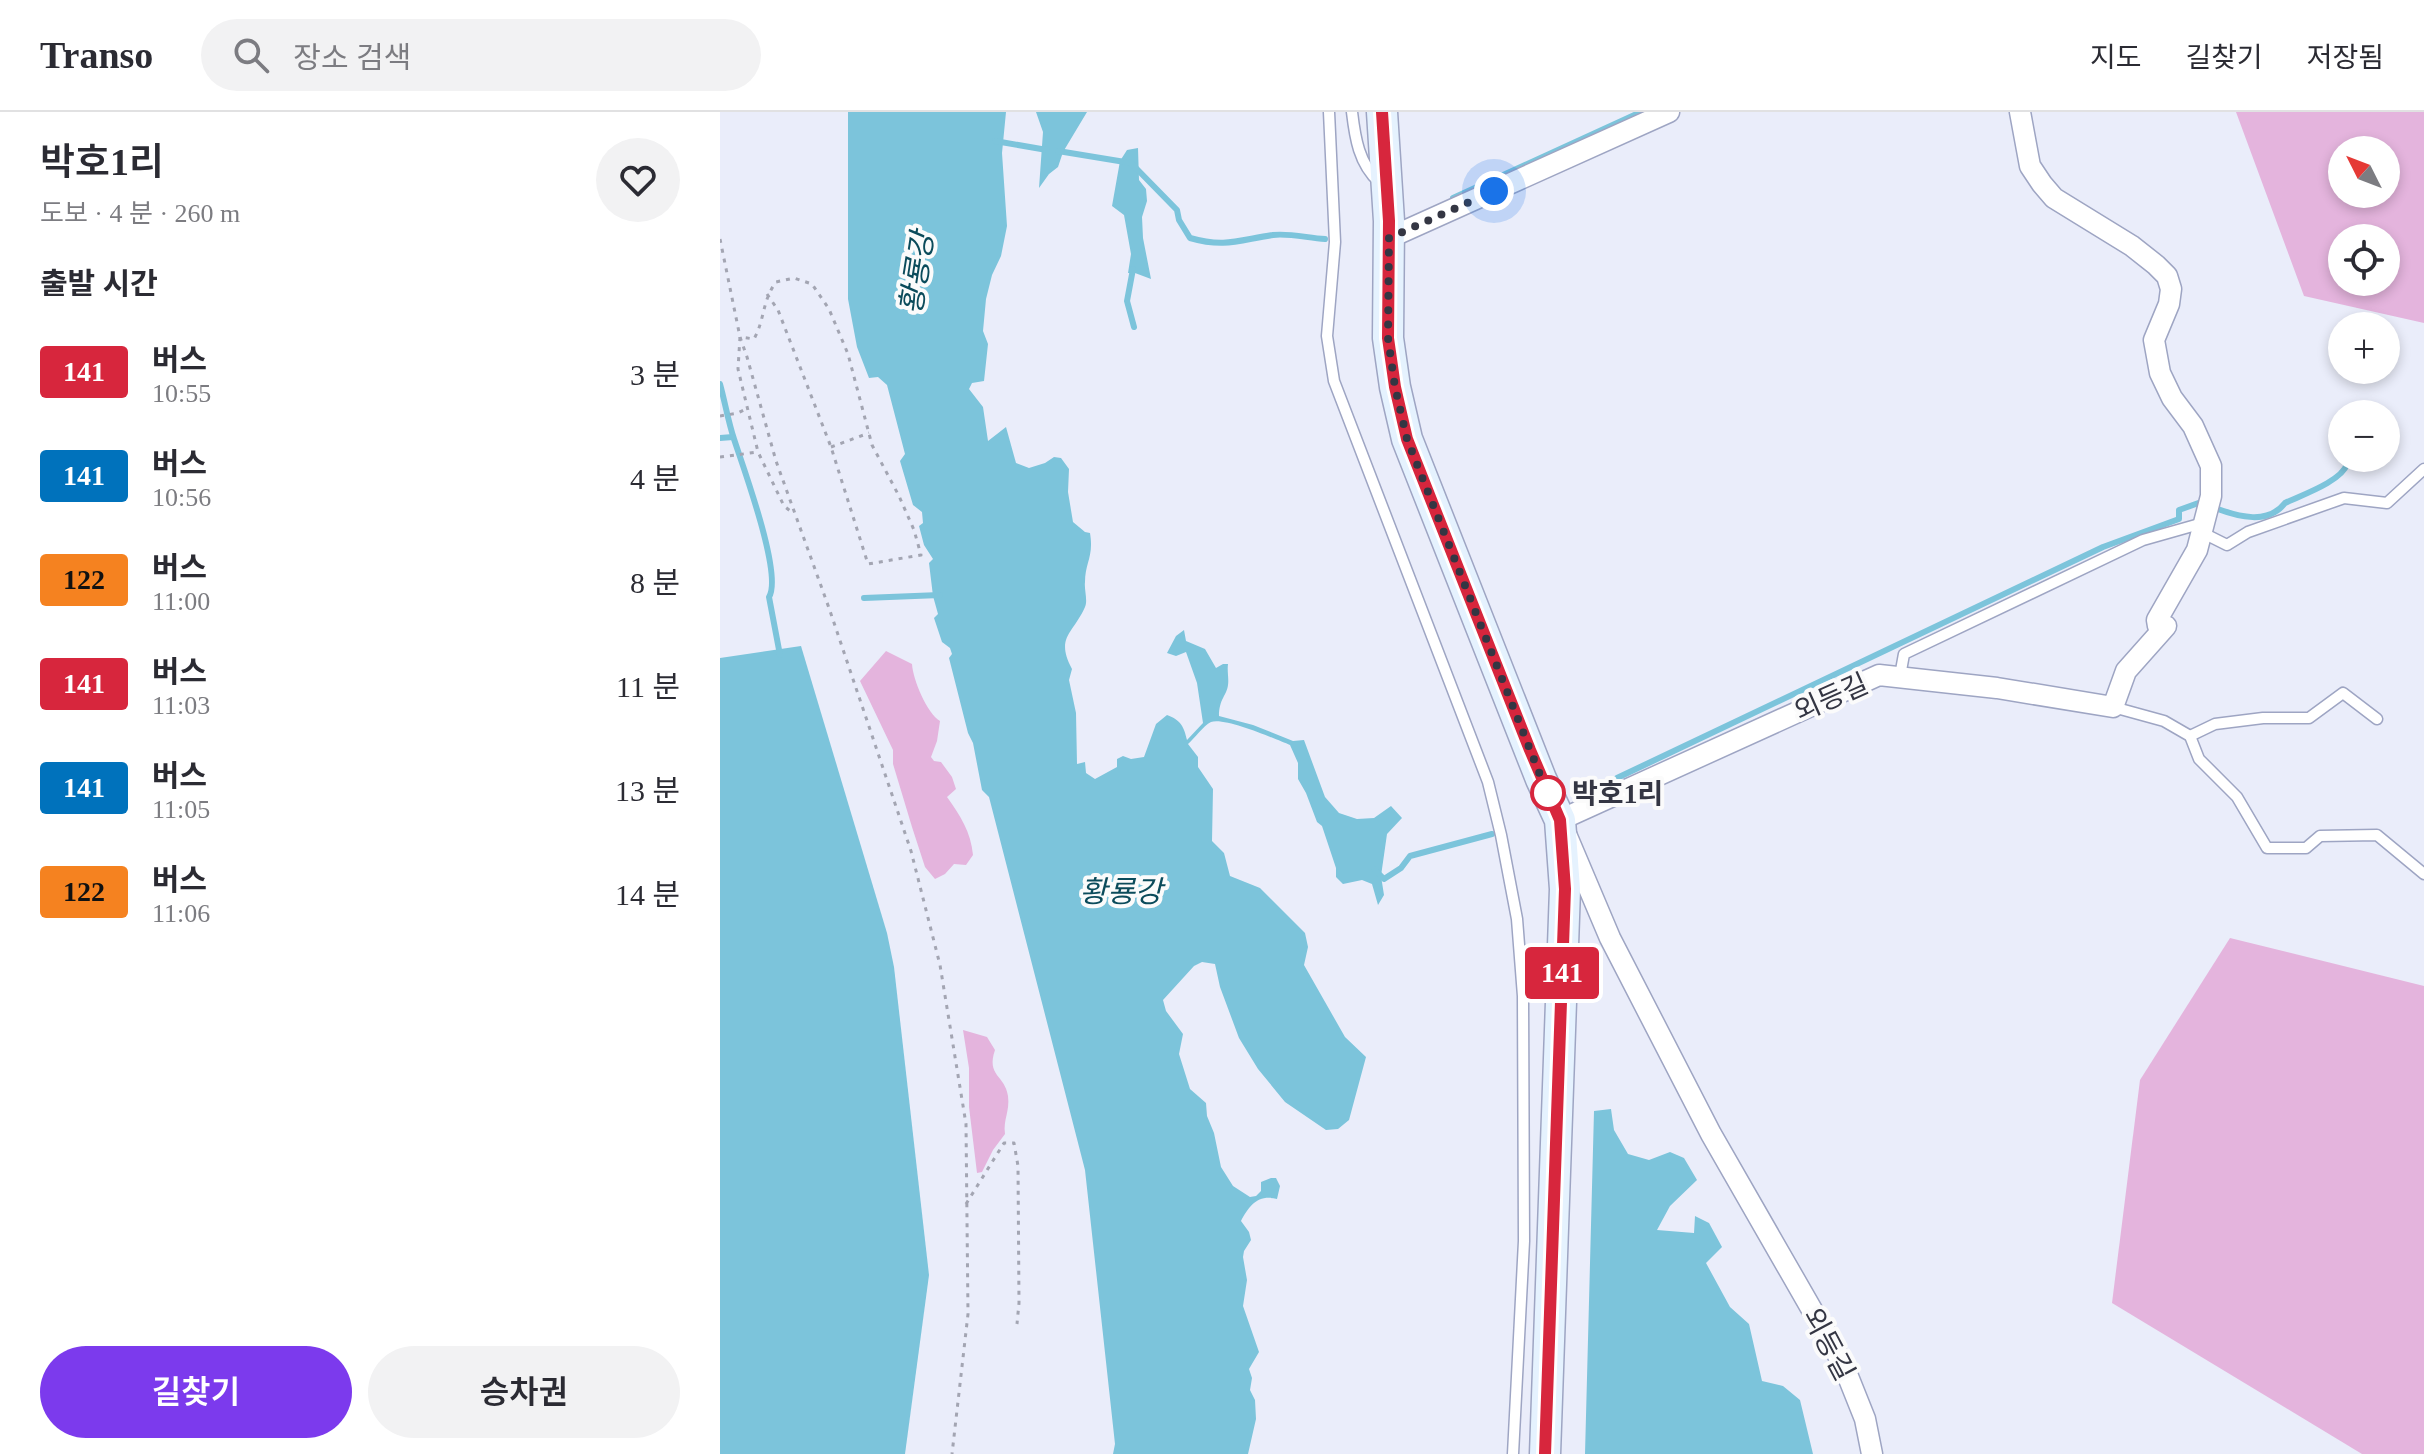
<!DOCTYPE html>
<html lang="ko">
<head>
<meta charset="utf-8">
<style>
	:root { --surface:#fff; --page:#f2f2f3; --text:#2b2b33; --muted:#7c7c81; --line:#e1e1e2; --accent:#7c3aed }
	body { margin:0; font-family:"Times New Roman","Noto Sans KR",serif; background:var(--page); color:var(--text); height:100vh; display:flex; flex-direction:column; font-size:30px; white-space:nowrap }
	* { box-sizing:border-box; margin:0 }
	p { font-size:26px; color:var(--muted) }
	.icon { flex:none; width:44px; height:44px; fill:none; stroke:currentColor; stroke-width:2; stroke-linecap:round; stroke-linejoin:round }
	.map { position:relative; flex:1; overflow:hidden }
	.details { display:flex; flex-direction:column; background:var(--surface); width:720px }
	.details>* { flex:none }
	.badge { padding:0 16px; border-radius:6px; font-size:28px; line-height:52px }
	.needle { width:52px; rotate:312deg }
	.fabs { position:absolute; left:1608px; top:24px; display:grid; gap:16px }
	.fabs a { display:grid; place-items:center; width:72px; height:72px; border-radius:50%; background:var(--surface); box-shadow:0 4px 12px #0003; font-size:40px }
	.you { position:absolute; width:40px; height:40px; margin:-20px; border:6px solid #fff; border-radius:50%; background:#1a73e8; box-shadow:0 0 0 12px #1a73e833 }
	.map>.badge { position:absolute; translate:-50% -50%; box-shadow:0 0 0 4px #fff }
	h2 { padding:0 40px; font-size:30px; line-height:72px }
	.round { display:grid; place-items:center; flex:none; width:84px; height:84px; border-radius:42px; background:var(--page) }
	.head { display:flex; align-items:center; justify-content:space-between; height:136px; padding:0 40px }
	h1 { font-size:38px; font-weight:600; line-height:60px }
	.cta { display:flex; gap:16px; margin-top:auto; padding:16px 40px }
	.cta a { flex:1; height:92px; border-radius:48px; background:var(--accent); color:#fff; font-size:32px; font-weight:600; line-height:92px; text-align:center }
	.cta a+a { background:var(--page); color:var(--text) }
	ul { padding:0; list-style:none }
	li { display:flex; align-items:center; gap:24px; height:104px; padding:0 40px }
	li div { flex:1 }
	li b { display:block; font-size:30px }
	li em { font-style:normal }
	li .badge { min-width:88px; font-weight:700; text-align:center }
	header { display:flex; align-items:center; gap:48px; box-sizing:border-box; height:112px; padding:0 40px; background:var(--surface); border-bottom:2px solid var(--line) }
	header strong { font-size:38px }
	nav { display:flex; gap:44px; margin-inline-start:auto; font-size:28px }
	.search { width:560px; height:72px; background:var(--page); display:flex; align-items:center; gap:20px; box-sizing:border-box; padding:0 28px; border-radius:44px; color:var(--muted); font-size:30px }
	main { display:flex; flex:1; min-height:0 }
	.map>svg:first-child { display:block }
</style>
</head>
<body>
<header>
<strong>Transo</strong>
<div class="search"><svg class="icon" aria-label="search" viewBox="0 0 24 24"><circle cx="10" cy="10" r="6"/><path d="M15 15l6 6"/></svg>장소 검색</div>
<nav><a>지도</a><a>길찾기</a><a>저장됨</a></nav>
</header>
<main>
<section class="details">
<div class="head"><div><h1>박호1리</h1><p>도보 · 4 분 · 260 m</p></div><a class="round"><svg class="icon" aria-label="heart" viewBox="0 0 24 24"><path d="M12 20l-8-8c-3-5 5-10 8-4 3-6 11-1 8 4z"/></svg></a></div>
<h2>출발 시간</h2>
<ul>
<li><span class="badge" style="background:#d7263d;color:#fff">141</span><div><b>버스</b><p>10:55</p></div><em>3 분</em></li>
<li><span class="badge" style="background:#0072bc;color:#fff">141</span><div><b>버스</b><p>10:56</p></div><em>4 분</em></li>
<li><span class="badge" style="background:#f58220;color:#111">122</span><div><b>버스</b><p>11:00</p></div><em>8 분</em></li>
<li><span class="badge" style="background:#d7263d;color:#fff">141</span><div><b>버스</b><p>11:03</p></div><em>11 분</em></li>
<li><span class="badge" style="background:#0072bc;color:#fff">141</span><div><b>버스</b><p>11:05</p></div><em>13 분</em></li>
<li><span class="badge" style="background:#f58220;color:#111">122</span><div><b>버스</b><p>11:06</p></div><em>14 분</em></li>
</ul>
<div class="cta"><a>길찾기</a><a>승차권</a></div>
</section>
<div class="map">
<svg width="1704" height="1342" viewBox="0 0 1704 1342">
	<rect width="100%" height="100%" fill="#eaedfa"/>
	<!-- green -->
	<g fill="#e4b4dd" fill-rule="evenodd">
		<path d="M1516,0H1704V211L1584,184ZM1666,38V82H1622V38ZM1666,126V170H1622V126Z"/>
		<path d="M166,539L192,552C193,568 207,601 220,609L217,629L211,645L214,649L221,650L232,665L236,677L227,685C240,703 251,720 253,743L246,753L234,752L225,762L215,767L205,755L192,715L173,652V638L140,569Z"/>
		<polygon points="1510,826 1704,874 1704,1342 1642,1342 1392,1191 1420,968"/>
		<path d="M243,918L267,925L275,938C266,964 285,963 288,984C290,1000 283,1007 285,1022L273,1038L262,1060L257,1061L249,995V956Z"/>
	</g>
	<!-- water -->
	<g fill="#7cc4db">
		<path d="M128,0H286L282,41L287,114L281,144L272,163L266,187L263,219L268,232L264,269L252,271L249,277L263,295L268,329L286,315L296,351L309,356L325,351L334,345L341,346L349,357L348,380L353,410L365,420L370,421C374,445 365,450 365,470C364,478 368,488 365,495C353,522 335,525 352,557L349,568L356,601L357,652L365,650L366,661L375,667L397,655V647L403,644L411,647L424,645L436,612L447,603C461,608 464,615 467,628L483,611L477,571L466,540L456,544L447,541L456,524L464,518L466,529L485,537L496,556L503,552H508C507,560 509,566 508,573C507,583 499,587 499,604L533,613L573,629L584,628L605,685L619,701L637,707L654,706L671,694L682,706L667,722L661,764L664,783L658,793L652,772L642,768L623,772L616,765V756L602,714L597,710L586,681L578,667V651L570,633C555,627 505,605 491,610C483,614 475,626 468,632L478,645V655L493,677L492,729L504,741L510,764L540,776L585,821L588,835L584,853L625,925L646,945L629,1008L618,1017L606,1018L565,990L538,957L519,926L500,875L495,852L482,850L474,854L443,888L446,899L463,922L459,942L470,977L486,991L487,1004L494,1021L501,1055L513,1074L530,1085L536,1084L541,1079V1070L551,1066H556L560,1074L557,1087C538,1082 529,1094 521,1109L529,1120L531,1128L524,1139L523,1145L527,1168L523,1194L539,1240L529,1257L532,1266L530,1278L535,1288L536,1307L528,1342H393L395,1332L365,1058L269,685L262,678L253,631L248,621L229,546L232,542L230,536L222,530L214,506L218,502L213,484L209,451L213,447L204,433L199,414L203,411L202,400L193,393L180,349L185,342L167,273L158,265L149,266L137,235L128,187Z"/>
		<polygon points="316,0 367,0 343,40 338,55 329,62 319,76 323,20"/>
		<polygon points="418,36 419,68 426,77 427,89 422,105 423,126 431,167 415,161 408,161 411,142 404,103 392,94 400,49 407,38"/>
		<polygon points="81,534 167,821 174,855 209,1163 185,1342 0,1342 0,546"/>
		<polygon points="891,997 894,1018 908,1042 929,1048 950,1040 964,1046 977,1068 950,1094 937,1118 974,1121 975,1104 989,1111 1002,1135 986,1151 1010,1195 1029,1212 1042,1269 1063,1274 1080,1288 1093,1342 865,1342 874,999"/>
	</g>
	<g fill="none" stroke-linecap="round" stroke-linejoin="round">
		<!-- stream -->
		<g stroke="#7cc4db" stroke-width="6">
			<polyline points="275,29 327,38"/>
			<path d="M338,39L411,51L457,98L459,108L470,126C505,136 519,128 553,123C569,121 588,126 605,127"/>
			<polyline points="733,86 921,0"/>
			<polyline points="413,157 407,189 414,215"/>
			<path d="M0,272C5,290 8,309 14,327C23,355 63,463 49,485L60,543"/>
			<polyline points="0,326 13,325"/>
			<path d="M1495,396C1519,405 1548,413 1565,391C1582,383 1622,369 1627,352"/>
			<polyline points="144,486 220,483"/>
			<polyline points="897,666 1383,435 1459,407 1459,398 1484,389"/>
			<polyline points="655,758 664,767 681,756 690,744 772,722"/>
		</g>
		<defs>
			<g id="lane">
				<polyline points="609,0 615,130 607,224 614,269 768,670 781,723 797,807 803,884 804,1129 793,1342"/>
				<path d="M632,0C635,26 639,52 659,70"/>
				<polyline points="1481,420 1507,433 1528,420 1624,386 1667,391 1704,357"/>
				<polyline points="1180,564 1184,542 1423,428 1483,411"/>
				<polyline points="1393,595 1444,609 1470,624 1479,647 1517,685 1547,736 1586,736 1600,724 1657,723 1704,762"/>
				<polyline points="1470,624 1495,612 1543,606 1589,606 1623,581 1657,607"/>
			</g>
			<g id="street">
				<polyline points="669,126 949,0"/>
				<polyline points="1152,1342 1145,1307 1123,1252 991,1022 890,826 840,708 1159,563 1277,576 1393,595 1406,559 1446,514 1438,514 1437,508 1477,438 1491,384 1491,354 1473,314 1452,286 1440,261 1434,228 1449,192 1451,177 1447,164 1436,153 1412,134 1334,86 1322,72 1310,54 1300,0"/>
			</g>
			<polyline id="secondary" points="662,0 669,109 668,226 675,275 687,327 821,667 840,708 845,777 825,1342"/>
		</defs>
		<!-- lane casing -->
		<use href="#lane" stroke="#9ea5c3" stroke-width="13"/>
		<!-- street casing -->
		<use href="#street" stroke="#9ea5c3" stroke-width="23"/>
		<!-- secondary casing -->
		<use href="#secondary" stroke="#9ea5c3" stroke-width="33"/>
		<!-- path -->
		<g stroke="#a3a5b2" stroke-width="3" stroke-dasharray="4 6" stroke-linecap="butt">
			<polyline points="0,127 20,225 27,245 56,349 109,496 191,739 220,853 246,1012 248,1202 232,1342"/>
			<path d="M47,182L58,198L111,335L148,452L201,443L194,418L179,384L152,333L128,242L109,197L92,172L74,166L56,170C42,189 45,207 34,227L20,225L18,257L38,340L64,394L74,402"/>
			<polyline points="0,304 18,301 26,297"/>
			<polyline points="111,335 149,321"/>
			<polyline points="0,345 38,340"/>
			<polyline points="246,1092 284,1031 294,1031 298,1054 299,1191 297,1212"/>
		</g>
		<!-- lane -->
		<use href="#lane" stroke="#fff" stroke-width="10"/>
		<!-- street -->
		<use href="#street" stroke="#fff" stroke-width="20"/>
		<!-- secondary -->
		<use href="#secondary" stroke="#e5f2fe" stroke-width="30"/>
	</g>
	<g fill="none" stroke-linecap="round" stroke-linejoin="round">
		<defs>
			<polyline id="line" points="662,0 669,109 668,226 675,275 687,327 810,638 840,708 845,777 825,1342"/>
		</defs>
		<!-- line casing -->
		<use href="#line" stroke="#fff" stroke-width="18"/>
		<!-- line -->
		<use href="#line" stroke="#d7263d" stroke-width="12"/>
		<!-- walk -->
		<polyline stroke="#343643" stroke-width="8" stroke-dasharray="0 14.4" points="774,79 669,126 668,226 675,275 687,327 830,688 828,681"/>
	</g>
	<!-- markers -->
	<circle fill="#fff" stroke="#d7263d" stroke-width="4" cx="828" cy="681" r="16"/>
	<g text-anchor="middle" stroke-width="8" stroke-linejoin="round" paint-order="stroke">
		<!-- street labels -->
		<g font-size="28" fill="#343643" stroke="#fbfbfb">
			<text transform="translate(1111 585) rotate(-24)" y="10">외등길</text>
			<text transform="translate(1109 1232) rotate(62)" y="10">외등길</text>
		</g>
		<!-- stop labels -->
		<g font-size="28" font-weight="bold" fill="#343643" stroke="#fbfbfb" text-anchor="start">
			<text x="852" y="691">박호1리</text>
		</g>
		<!-- water labels -->
		<g font-size="30" font-style="italic" fill="#0b4b5b" stroke="#fbfbfb">
			<text transform="translate(197 161) rotate(-81)" y="10">황룡강</text>
			<text x="401" y="790">황룡강</text>
		</g>
	</g>
</svg>
<div class="fabs">
<a><svg class="needle" viewBox="-14 -14 28 28"><path d="M0-13l5 13h-10z" fill="#e53935"/><path d="M0 13l5-13h-10z" fill="#7c7c81"/></svg></a>
<a><svg class="icon" aria-label="locate" viewBox="0 0 24 24"><circle cx="12" cy="12" r="6"/><path d="M12 2v4M12 18v4M2 12h4M18 12h4"/></svg></a>
<a>+</a>
<a>−</a>
</div>
<div class="you" style="left:774px;top:79px"></div>
<b class="badge" style="left:842px;top:861px;background:#d7263d;color:#fff">141</b>
</div>
</main>
</body>
</html>
